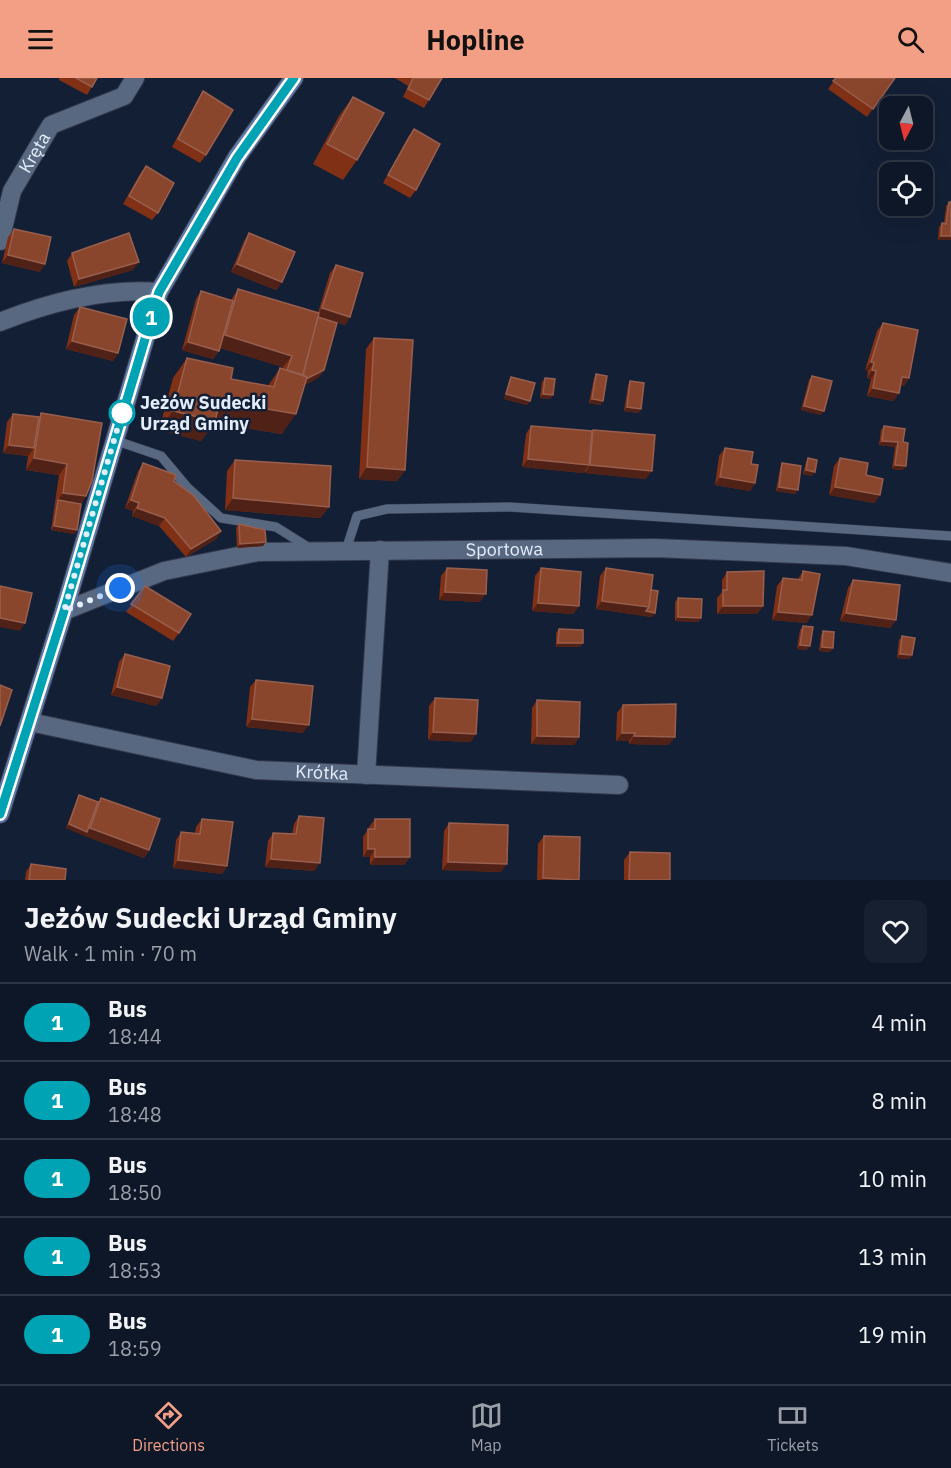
<!DOCTYPE html>
<html lang="en">
<head>
<meta charset="utf-8">
<style>
	:root { --surface:#0e1728; --page:#172030; --text:#f1f3f6; --muted:#9b9fa8; --line:#2e3645; --accent:#f39f85 }
	body { margin:0; font-family:"IBM Plex Sans",sans-serif; background:var(--page); color:var(--text); height:100vh; display:flex; flex-direction:column; font-size:22px; white-space:nowrap }
	* { box-sizing:border-box; margin:0 }
	p { font-size:20px; color:var(--muted) }
	.icon { flex:none; width:33px; height:33px; fill:none; stroke:currentColor; stroke-width:2; stroke-linecap:round; stroke-linejoin:round }
	.map { position:relative; height:802px; overflow:hidden }
	.panel { display:flex; flex-direction:column; background:var(--surface); flex:1 }
	.panel>* { flex:none }
	.badge { padding:0 12px; border-radius:20px; font-size:21px; line-height:39px }
	.needle { width:39px; rotate:187deg }
	.tools { position:absolute; left:879px; top:18px; display:grid; gap:12px }
	.tools a { display:grid; place-items:center; width:54px; height:54px; border-radius:12px; background:var(--surface); box-shadow:0 6px 24px #0002,0 0 0 2px var(--line); font-size:30px }
	.you { position:absolute; width:30px; height:30px; margin:-15px; border:4px solid #fff; border-radius:50%; background:#1a73e8; box-shadow:0 0 0 9px #1a73e833 }
	.map>.badge { position:absolute; translate:-50% -50%; box-shadow:0 0 0 3px #fff }
	.round { display:grid; place-items:center; flex:none; width:63px; height:63px; border-radius:12px; background:var(--page) }
	.head { display:flex; align-items:center; justify-content:space-between; height:102px; padding:0 24px }
	h1 { font-size:28px; font-weight:700; line-height:45px }
	ul { padding:0; list-style:none }
	li { display:flex; align-items:center; gap:18px; height:78px; padding:0 24px; border-top:2px solid var(--line) }
	li div { flex:1 }
	li b { display:block; font-size:22px }
	li em { font-style:normal }
	li .badge { min-width:66px; font-weight:700; text-align:center }
	header { display:flex; justify-content:space-between; align-items:center; height:78px; padding:0 24px; background:var(--accent); color:#111; font-size:27px; font-weight:700 }
	.tab-bar { display:flex; justify-content:space-around; align-items:center; height:84px; border-top:2px solid var(--line); background:var(--surface); font-size:16px; color:var(--muted) }
	.tab-bar a { display:grid; justify-items:center; gap:3px }
	.tab-bar .on { color:var(--accent) }
	.map>svg:first-child { display:block }
</style>
</head>
<body>
<header><svg class="icon" aria-label="menu" viewBox="0 0 24 24"><path d="M4 6h16M4 12h16M4 18h16"/></svg>Hopline<svg class="icon" aria-label="search" viewBox="0 0 24 24"><circle cx="10" cy="10" r="6"/><path d="M15 15l6 6"/></svg></header>
<div class="map">
<svg width="951" height="802" viewBox="0 0 951 802">
	<rect width="100%" height="100%" fill="#131f35"/>
	<g fill="none" stroke-linecap="round" stroke-linejoin="round">
		<defs>
			<g id="lane">
				<polyline points="114,362 161,378 187,409 221,440 276,449 311,471"/>
				<polyline points="346,472 357,438 387,431 510,429 951,458"/>
			</g>
			<g id="street">
				<path id="s1" d="M0,163L12,113L51,47L124,18L135,0"/>
				<path d="M0,244C50,224 105,210 159,214"/>
				<path id="s2" d="M64,533L164,493L258,474L655,470L846,478L951,495"/>
				<path id="s3" d="M30,644L256,692L619,707"/>
				<polyline points="366,697 380,472"/>
			</g>
			<polyline id="secondary" points="0,736 64,533 159,214 237,79 294,0"/>
		</defs>
		<!-- lane casing -->
		<use href="#lane" stroke="#343a4d" stroke-width="10"/>
		<!-- street casing -->
		<use href="#street" stroke="#343a4d" stroke-width="20"/>
		<!-- secondary casing -->
		<use href="#secondary" stroke="#343a4d" stroke-width="20"/>
		<!-- lane -->
		<use href="#lane" stroke="#586881" stroke-width="9"/>
		<!-- street -->
		<use href="#street" stroke="#586881" stroke-width="18"/>
		<!-- secondary -->
		<use href="#secondary" stroke="#5c78a6" stroke-width="18"/>
	</g>
	<!-- wall -->
	<g fill="#803014">
		<polygon points="59,0 97,0 87,17 59,2"/>
		<polygon points="395,0 442,0 424,30 403,19 408,8"/>
		<polygon points="836,0 895,0 867,39 828,11"/>
		<polygon points="203,13 206,77 200,85 172,69 198,21"/>
		<polygon points="353,19 357,82 343,102 313,86 339,38"/>
		<polygon points="414,51 416,112 410,120 383,105 408,59"/>
		<polygon points="146,88 158,135 152,142 123,126 140,96"/>
		<polygon points="949,124 951,124 951,162 938,162 939,149 942,145 944,145 946,128"/>
		<polygon points="14,151 40,194 2,185 8,159"/>
		<polygon points="249,155 282,204 276,212 231,194 244,163"/>
		<polygon points="72,175 133,192 74,209 67,183"/>
		<polygon points="336,187 350,239 345,247 318,238 324,292 318,300 304,307 282,356 214,345 201,363 159,352 173,300 187,280 231,301 268,308 280,290 283,291 283,289 220,270 219,273 213,281 182,272 196,221 201,213 231,222 238,211 318,235 330,195"/>
		<polygon points="80,229 118,275 113,283 66,271 74,237"/>
		<polygon points="883,245 909,300 904,308 900,307 899,315 893,323 867,318 871,301 867,300 868,293 865,292 877,253"/>
		<polygon points="374,260 405,392 397,403 359,401 366,271"/>
		<polygon points="596,296 603,323 600,327 589,325 594,300"/>
		<polygon points="812,298 821,337 801,332 809,302"/>
		<polygon points="511,299 530,323 527,327 504,321 509,303"/>
		<polygon points="545,300 553,317 550,321 540,320 542,304"/>
		<polygon points="630,303 641,331 638,335 624,333 628,307"/>
		<polygon points="41,335 86,418 81,426 77,452 74,456 51,452 59,397 26,392 28,378 3,375 7,344 13,336 39,339"/>
		<polygon points="531,348 592,354 593,352 646,401 585,395 585,393 583,395 522,389 526,356"/>
		<polygon points="884,348 903,364 903,392 892,391 895,369 879,367 881,352"/>
		<polygon points="725,370 751,386 755,405 750,413 715,407 719,378"/>
		<polygon points="808,380 812,398 803,396 806,384"/>
		<polygon points="840,380 866,397 880,417 874,425 829,417 834,388"/>
		<polygon points="235,382 329,429 320,440 225,432 227,393"/>
		<polygon points="143,385 174,403 221,453 216,461 186,479 159,448 132,438 133,433 125,430 138,393"/>
		<polygon points="782,385 798,412 795,416 776,413 780,390"/>
		<polygon points="239,446 263,468 237,470 236,450"/>
		<polygon points="447,490 480,524 439,522 441,498"/>
		<polygon points="541,490 579,528 573,536 532,533 535,498"/>
		<polygon points="606,490 651,512 655,535 652,539 596,531 600,498"/>
		<polygon points="803,493 807,545 772,542 777,508 783,500 798,501"/>
		<polygon points="727,494 763,528 757,536 717,536 717,520 722,514 722,502"/>
		<polygon points="853,502 896,542 890,550 840,543 848,510"/>
		<polygon points="145,508 179,555 173,563 126,534"/>
		<polygon points="678,520 701,540 698,544 675,543 675,524"/>
		<polygon points="803,548 807,572 797,571 800,552"/>
		<polygon points="559,551 583,565 580,569 556,569 556,555"/>
		<polygon points="823,553 833,570 830,574 819,573 821,557"/>
		<polygon points="902,558 910,581 897,580 899,562"/>
		<polygon points="125,576 162,620 156,628 111,617 119,584"/>
		<polygon points="256,602 303,655 246,649 250,609"/>
		<polygon points="435,620 471,664 428,662 429,628"/>
		<polygon points="537,622 579,659 574,667 531,666 532,630"/>
		<polygon points="623,627 669,667 629,666 629,663 616,663 617,635"/>
		<polygon points="79,717 98,724 101,720 149,772 144,780 66,750 77,721"/>
		<polygon points="299,738 314,793 265,789 268,763 273,755 292,756 294,746"/>
		<polygon points="202,741 227,788 222,796 173,790 176,762 181,754 195,755 196,749"/>
		<polygon points="375,741 410,779 404,787 370,787 370,779 363,779 363,759 368,751 369,751 369,749"/>
		<polygon points="449,745 501,794 442,792 444,753"/>
		<polygon points="544,758 578,802 537,802 538,766"/>
		<polygon points="630,774 670,802 624,802 624,782"/>
		<polygon points="31,786 65,802 25,802 26,794"/>
	</g>
	<!-- shaded-wall -->
	<g fill="#502117">
		<polygon points="941,158 951,158 951,162 938,162"/>
		<polygon points="8,177 45,186 40,194 2,185"/>
		<polygon points="139,184 133,192 74,209 79,201"/>
		<polygon points="237,186 282,204 276,212 231,194"/>
		<polygon points="322,230 350,239 345,247 317,238"/>
		<polygon points="225,257 292,278 283,289 217,269"/>
		<polygon points="72,263 118,275 113,283 66,271"/>
		<polygon points="188,264 219,273 213,281 182,272"/>
		<polygon points="871,284 874,285 868,293 865,292"/>
		<polygon points="324,292 318,300 294,313 278,308"/>
		<polygon points="872,292 876,293 871,301 867,300"/>
		<polygon points="902,299 909,300 904,308 897,307"/>
		<polygon points="873,310 899,315 893,323 867,318"/>
		<polygon points="506,316 530,323 527,327 504,321"/>
		<polygon points="543,316 553,317 550,321 540,320"/>
		<polygon points="592,321 603,323 600,327 589,325"/>
		<polygon points="220,323 296,336 282,356 214,345 201,363 159,352 173,333"/>
		<polygon points="804,328 824,333 821,337 801,332"/>
		<polygon points="627,329 641,331 638,335 624,333"/>
		<polygon points="882,363 898,364 895,369 879,367"/>
		<polygon points="9,367 34,370 28,378 3,375"/>
		<polygon points="34,380 67,386 59,397 26,392"/>
		<polygon points="528,381 589,387 583,395 522,389"/>
		<polygon points="590,387 652,393 646,401 585,395"/>
		<polygon points="895,387 906,388 903,392 892,391"/>
		<polygon points="367,389 405,392 397,403 359,401"/>
		<polygon points="806,392 815,394 812,398 803,396"/>
		<polygon points="720,399 755,405 750,413 715,407"/>
		<polygon points="779,409 798,412 795,416 776,413"/>
		<polygon points="835,409 880,417 874,425 829,417"/>
		<polygon points="63,415 86,418 78,430 58,422 55,426"/>
		<polygon points="233,420 329,429 320,440 225,432"/>
		<polygon points="131,422 139,425 133,433 125,430"/>
		<polygon points="137,430 165,440 159,448 132,438"/>
		<polygon points="54,448 77,452 74,456 51,452"/>
		<polygon points="221,453 216,461 186,479 191,471"/>
		<polygon points="266,464 263,468 237,470 240,466"/>
		<polygon points="445,514 486,516 480,524 439,522"/>
		<polygon points="602,523 649,529 655,535 652,539 596,531"/>
		<polygon points="538,525 579,528 573,536 532,533"/>
		<polygon points="723,528 763,528 757,536 717,536"/>
		<polygon points="778,534 812,537 807,545 772,542"/>
		<polygon points="846,535 896,542 890,550 840,543"/>
		<polygon points="678,539 701,540 698,544 675,543"/>
		<polygon points="0,540 25,545 20,553 0,549"/>
		<polygon points="558,565 583,565 580,569 556,569"/>
		<polygon points="800,567 810,568 807,572 797,571"/>
		<polygon points="822,569 833,570 830,574 819,573"/>
		<polygon points="900,576 912,577 910,581 897,580"/>
		<polygon points="117,609 162,620 156,628 111,617"/>
		<polygon points="252,641 309,647 303,655 246,649"/>
		<polygon points="433,654 476,656 471,664 428,662"/>
		<polygon points="622,655 635,655 629,663 616,663"/>
		<polygon points="537,658 579,659 574,667 531,666"/>
		<polygon points="634,658 675,659 669,667 629,666"/>
		<polygon points="69,746 87,754 84,758 66,750"/>
		<polygon points="90,750 149,772 144,780 84,758"/>
		<polygon points="368,771 375,771 370,779 363,779"/>
		<polygon points="375,779 410,779 404,787 370,787"/>
		<polygon points="271,781 320,785 314,793 265,789"/>
		<polygon points="178,782 227,788 222,796 173,790"/>
		<polygon points="448,784 507,786 501,794 442,792"/>
		<polygon points="543,800 578,802 541,802"/>
	</g>
	<!-- building -->
	<g fill="#8a452d" stroke="#985f4e" stroke-width="1.5">
		<polygon points="76,0 97,0 92,9"/>
		<polygon points="413,0 442,0 429,22 408,11"/>
		<polygon points="836,0 895,0 873,31 833,3"/>
		<polygon points="203,13 233,32 206,77 178,61"/>
		<polygon points="353,19 384,35 357,82 327,66"/>
		<polygon points="414,51 440,66 416,112 388,97"/>
		<polygon points="146,88 174,105 158,135 129,118"/>
		<polygon points="949,124 951,124 951,158 941,158 942,145 946,146"/>
		<polygon points="14,151 51,159 45,186 8,177"/>
		<polygon points="129,155 139,184 79,201 72,175"/>
		<polygon points="249,155 295,174 282,204 237,186"/>
		<polygon points="336,187 363,195 350,239 322,230"/>
		<polygon points="238,211 319,235 303,297 287,292 292,278 225,257"/>
		<polygon points="201,213 233,223 219,273 188,264"/>
		<polygon points="80,229 127,241 118,275 72,263"/>
		<polygon points="318,239 337,245 324,292 306,301 307,299 303,297"/>
		<polygon points="883,245 918,252 909,300 902,299 899,315 873,310 876,293 872,292 874,285 871,284"/>
		<polygon points="374,260 413,262 405,392 367,389"/>
		<polygon points="187,280 233,290 231,301 274,309 280,290 307,299 296,336 220,323 215,343 173,333"/>
		<polygon points="596,296 607,298 603,323 592,321"/>
		<polygon points="812,298 832,303 824,333 804,328"/>
		<polygon points="511,299 535,305 530,323 506,316"/>
		<polygon points="545,300 555,301 553,317 543,316"/>
		<polygon points="630,303 644,305 641,331 627,329"/>
		<polygon points="41,335 102,345 92,403 86,418 63,415 67,386 34,380"/>
		<polygon points="13,336 39,339 34,370 9,367"/>
		<polygon points="531,348 592,353 589,387 528,381"/>
		<polygon points="884,348 905,351 903,364 908,365 906,388 895,387 898,364 882,363"/>
		<polygon points="593,352 655,357 652,393 590,387"/>
		<polygon points="725,370 753,374 751,386 758,387 755,405 720,399"/>
		<polygon points="808,380 817,382 815,394 806,392"/>
		<polygon points="840,380 868,385 866,397 883,401 880,417 835,409"/>
		<polygon points="235,382 331,388 329,429 233,420"/>
		<polygon points="143,385 176,397 174,403 194,418 221,453 191,471 165,440 137,430 139,425 131,422"/>
		<polygon points="782,385 801,388 798,412 779,409"/>
		<polygon points="58,422 81,426 77,452 54,448"/>
		<polygon points="239,446 265,452 266,464 240,466"/>
		<polygon points="447,490 487,492 486,516 445,514"/>
		<polygon points="541,490 581,494 579,528 538,525"/>
		<polygon points="606,490 653,497 649,529 602,523"/>
		<polygon points="764,493 763,528 723,528 723,512 727,512 727,494"/>
		<polygon points="803,493 820,496 812,537 778,534 783,500 802,502"/>
		<polygon points="853,502 900,507 896,542 846,535"/>
		<polygon points="0,508 32,515 25,545 0,540"/>
		<polygon points="145,508 191,536 179,555 131,526"/>
		<polygon points="651,512 658,513 655,535 646,533 649,529"/>
		<polygon points="678,520 702,521 701,540 678,539"/>
		<polygon points="803,548 813,549 810,568 800,567"/>
		<polygon points="559,551 583,552 583,565 558,565"/>
		<polygon points="823,553 834,554 833,570 822,569"/>
		<polygon points="902,558 915,560 912,577 900,576"/>
		<polygon points="125,576 170,588 162,620 117,609"/>
		<polygon points="256,602 313,608 309,647 252,641"/>
		<polygon points="0,607 12,612 0,648"/>
		<polygon points="435,620 478,622 476,656 433,654"/>
		<polygon points="537,622 580,624 579,659 537,658"/>
		<polygon points="676,626 675,659 634,658 635,655 622,655 623,627"/>
		<polygon points="79,717 98,724 87,754 69,746"/>
		<polygon points="101,720 160,741 149,772 90,750"/>
		<polygon points="299,738 324,740 320,785 271,781 273,755 296,756"/>
		<polygon points="202,741 233,744 227,788 178,782 181,754 200,756"/>
		<polygon points="375,741 410,741 410,779 375,779 375,771 368,771 368,751 375,751"/>
		<polygon points="449,745 508,747 507,786 448,784"/>
		<polygon points="544,758 580,759 579,802 543,800"/>
		<polygon points="630,774 670,775 670,802 629,802"/>
		<polygon points="31,786 66,791 65,802 29,802"/>
	</g>
	<g fill="none" stroke-linecap="round" stroke-linejoin="round">
		<defs>
			<polyline id="line" points="0,736 64,533 159,214 237,80 294,0"/>
		</defs>
		<!-- line casing -->
		<use href="#line" stroke="#fff" stroke-width="14"/>
		<!-- line -->
		<use href="#line" stroke="#00a3b4" stroke-width="9"/>
		<!-- walk -->
		<polyline stroke="#e4edfc" stroke-width="6" stroke-dasharray="0 10.8" points="120,510 64,533 122,335"/>
	</g>
	<!-- markers -->
	<circle fill="#fff" stroke="#00a3b4" stroke-width="3" cx="122" cy="335" r="12"/>
	<g text-anchor="middle" stroke-width="5" stroke-linejoin="round" paint-order="stroke">
		<!-- street labels -->
		<g font-size="18" fill="#e4edfc" stroke="#131f35">
			<text dy="6" stroke="none"><textPath href="#s1" startOffset="96">Kręta</textPath></text>
			<text dy="6" stroke="none"><textPath href="#s2" startOffset="450">Sportowa</textPath></text>
			<text dy="6" stroke="none"><textPath href="#s3" startOffset="297">Krótka</textPath></text>
		</g>
		<!-- stop labels -->
		<g font-size="18" font-weight="bold" fill="#e4edfc" stroke="#131f35" text-anchor="start">
			<text x="140" y="331">Jeżów Sudecki<tspan x="140" dy="21">Urząd Gminy</tspan></text>
		</g>
	</g>
</svg>
<div class="tools">
<a><svg class="needle" viewBox="-14 -14 28 28"><path d="M0-13l5 13h-10z" fill="#e53935"/><path d="M0 13l5-13h-10z" fill="#9b9fa8"/></svg></a>
<a><svg class="icon" aria-label="locate" viewBox="0 0 24 24"><circle cx="12" cy="12" r="6"/><path d="M12 2v4M12 18v4M2 12h4M18 12h4"/></svg></a>
</div>
<div class="you" style="left:120px;top:510px"></div>
<b class="badge" style="left:151px;top:239px;background:#00a3b4;color:#fff">1</b>
</div>
<section class="panel">
<div class="head"><div><h1>Jeżów Sudecki Urząd Gminy</h1><p>Walk · 1 min · 70 m</p></div><a class="round"><svg class="icon" aria-label="heart" viewBox="0 0 24 24"><path d="M12 20l-8-8c-3-5 5-10 8-4 3-6 11-1 8 4z"/></svg></a></div>
<ul>
<li><span class="badge" style="background:#00a3b4;color:#fff">1</span><div><b>Bus</b><p>18:44</p></div><em>4 min</em></li>
<li><span class="badge" style="background:#00a3b4;color:#fff">1</span><div><b>Bus</b><p>18:48</p></div><em>8 min</em></li>
<li><span class="badge" style="background:#00a3b4;color:#fff">1</span><div><b>Bus</b><p>18:50</p></div><em>10 min</em></li>
<li><span class="badge" style="background:#00a3b4;color:#fff">1</span><div><b>Bus</b><p>18:53</p></div><em>13 min</em></li>
<li><span class="badge" style="background:#00a3b4;color:#fff">1</span><div><b>Bus</b><p>18:59</p></div><em>19 min</em></li>
</ul>
</section>
<nav class="tab-bar">
<a class="on"><svg class="icon" aria-label="directions" viewBox="0 0 24 24"><path d="M12 3l9 9-9 9-9-9zM9 14v-3h6M13 9l2 2-2 2"/></svg>Directions</a>
<a><svg class="icon" aria-label="map" viewBox="0 0 24 24"><path d="M3 6l6-2 6 2 6-2v14l-6 2-6-2-6 2zM9 4v14M15 6v14"/></svg>Map</a>
<a><svg class="icon" aria-label="tickets" viewBox="0 0 24 24"><path d="M3 7h18v10H3zM15 7v10"/></svg>Tickets</a>
</nav>
</body>
</html>
